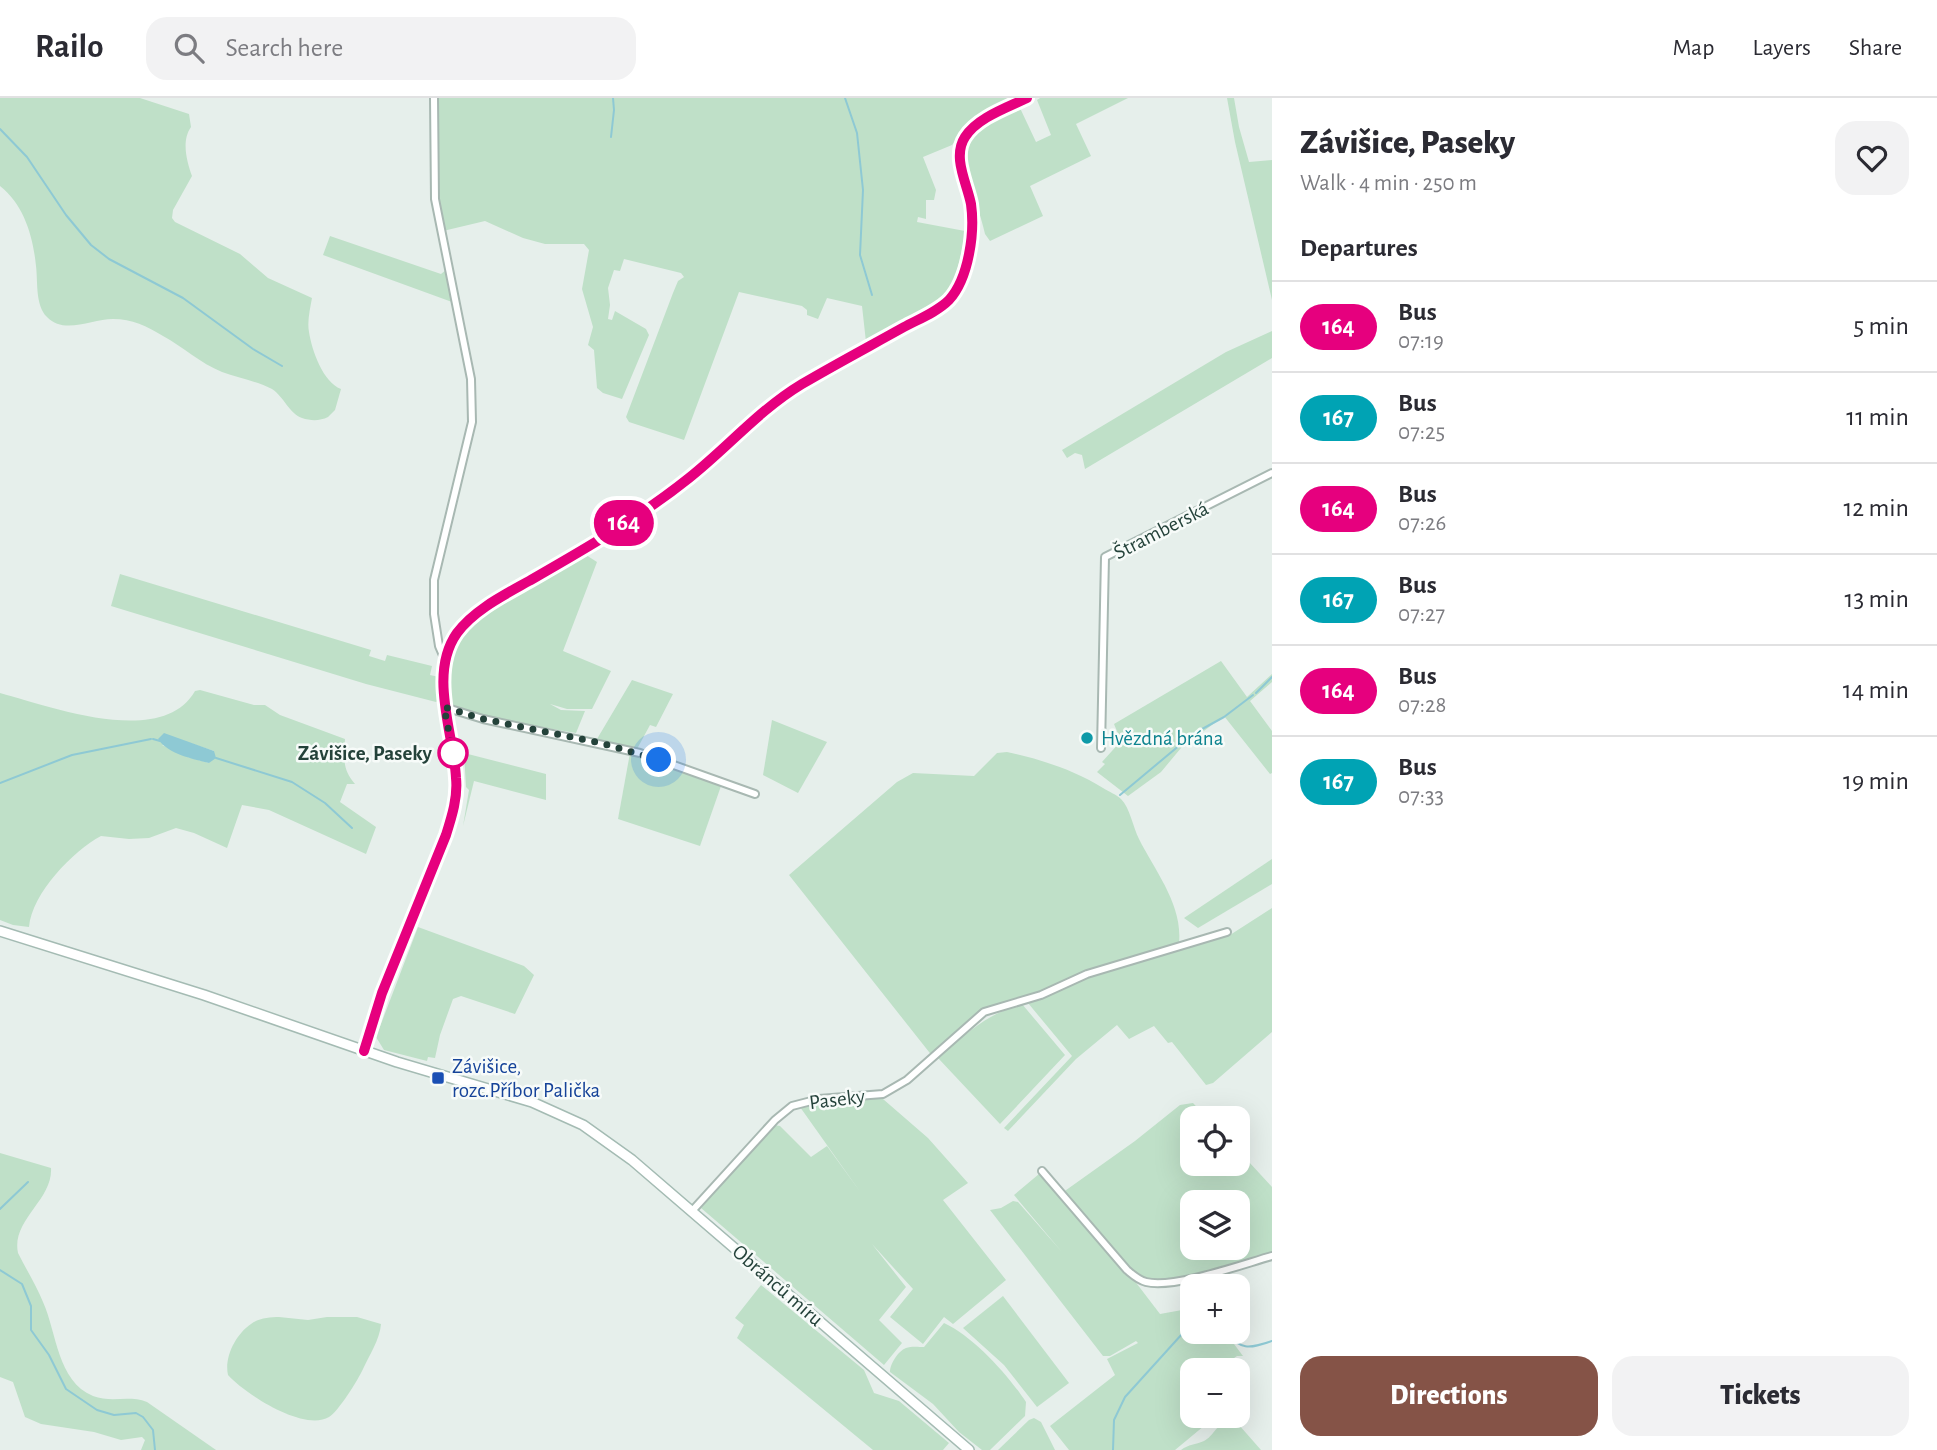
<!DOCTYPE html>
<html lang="en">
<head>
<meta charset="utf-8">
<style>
	:root { --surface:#fff; --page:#f2f2f3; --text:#2b2b33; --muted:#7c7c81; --line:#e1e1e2; --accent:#855347 }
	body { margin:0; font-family:"Alegreya Sans",sans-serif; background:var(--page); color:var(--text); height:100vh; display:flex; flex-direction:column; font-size:26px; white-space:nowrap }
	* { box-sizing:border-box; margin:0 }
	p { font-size:23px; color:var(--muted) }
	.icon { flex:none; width:38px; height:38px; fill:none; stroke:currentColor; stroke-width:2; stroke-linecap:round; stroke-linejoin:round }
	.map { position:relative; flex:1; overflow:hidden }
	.side { display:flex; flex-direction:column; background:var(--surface); width:665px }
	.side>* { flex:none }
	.badge { padding:0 14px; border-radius:23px; font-size:24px; line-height:46px }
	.controls { position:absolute; left:1180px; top:1008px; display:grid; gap:14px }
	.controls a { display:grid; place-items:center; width:70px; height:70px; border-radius:14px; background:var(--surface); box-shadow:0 7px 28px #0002; font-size:35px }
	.you { position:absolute; width:35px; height:35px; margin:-18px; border:5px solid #fff; border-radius:50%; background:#1a73e8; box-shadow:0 0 0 10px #1a73e833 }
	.map>.badge { position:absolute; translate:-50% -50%; box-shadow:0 0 0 4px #fff }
	h2 { padding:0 28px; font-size:26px; line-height:63px }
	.round { display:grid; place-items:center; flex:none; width:74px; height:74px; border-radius:21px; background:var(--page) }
	.head { display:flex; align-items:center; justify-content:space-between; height:119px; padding:0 28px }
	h1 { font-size:33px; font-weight:800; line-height:52px }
	.button { display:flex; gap:14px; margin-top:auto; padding:14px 28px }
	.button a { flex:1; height:80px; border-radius:21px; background:var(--accent); color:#fff; font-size:28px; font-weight:800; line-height:80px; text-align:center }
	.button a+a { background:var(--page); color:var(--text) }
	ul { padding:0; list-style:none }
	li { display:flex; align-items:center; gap:21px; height:91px; padding:0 28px; border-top:2px solid var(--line) }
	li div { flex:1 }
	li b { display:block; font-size:26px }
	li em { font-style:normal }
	li .badge { min-width:77px; font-weight:700; text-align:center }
	header { display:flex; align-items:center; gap:42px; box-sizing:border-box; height:98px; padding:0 35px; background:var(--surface); border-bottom:2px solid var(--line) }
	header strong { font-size:33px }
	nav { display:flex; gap:38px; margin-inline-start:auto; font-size:24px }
	.search { width:490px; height:63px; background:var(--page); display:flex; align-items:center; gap:18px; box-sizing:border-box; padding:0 24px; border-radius:21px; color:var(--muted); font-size:26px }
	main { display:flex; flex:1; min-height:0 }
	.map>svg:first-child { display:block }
</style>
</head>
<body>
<header>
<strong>Railo</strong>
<div class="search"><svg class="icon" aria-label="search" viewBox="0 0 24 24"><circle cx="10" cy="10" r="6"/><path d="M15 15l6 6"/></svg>Search here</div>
<nav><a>Map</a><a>Layers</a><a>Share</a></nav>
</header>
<main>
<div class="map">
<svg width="1272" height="1352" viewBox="0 0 1272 1352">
	<rect width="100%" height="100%" fill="#e6efeb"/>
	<!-- green -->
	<g fill="#bfe0c8" fill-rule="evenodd">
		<path d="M0,0H140L189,16L191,29C181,43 187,64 192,78L173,112L172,120L175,124L240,156L268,180L312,200C310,211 307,224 309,234C312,253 323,284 341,291L335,312L328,319C320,323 311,323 302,320C289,315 284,299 272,291C257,283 238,280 222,274C200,265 183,249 163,238C147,228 132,221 113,221C92,221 64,237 47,219C35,207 38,184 36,168C33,138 24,107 0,88Z"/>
		<path d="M438,0H1015L987,14L973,25L952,47L923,59L936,92L934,102H926V121L918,119L917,124L965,133C962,152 959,174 949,191C939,208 885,233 866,244L862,208L827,200L818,221L807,217V212L802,208L739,194L684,342L629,324L626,319L673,195L678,183L684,179L681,175L624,161L620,173L614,172L608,190L610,207L608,221L612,222L615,213L646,231L649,237L622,301L603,295L597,290L594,252L588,247L593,229L582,191L589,152L584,146H545L523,140L485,123L443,133L438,110Z"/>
		<path d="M1040,0H1128L1076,26L1091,58L1030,88L1043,118L990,143L985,136C981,116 960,60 970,44C981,27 1003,19 1020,10L1036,44L1051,37L1037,2Z"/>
		<polygon points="1227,0 1234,0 1239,29 1249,64 1272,62 1272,202 1235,44"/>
		<polygon points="330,138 441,176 446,172 452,204 323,157"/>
		<polygon points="1272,233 1272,260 1085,371 1082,357 1075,355 1067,360 1062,352 1226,254"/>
		<polygon points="586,457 597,464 563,553 611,573 592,611 567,611 550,606 561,612 585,613 576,635 499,622 451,608 451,570 453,556 462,537 480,519"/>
		<polygon points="120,476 371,552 369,558 385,563 387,557 432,568 430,577 439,579 439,602 436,604 366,586 111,508"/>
		<polygon points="1221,563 1247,599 1272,576 1272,584 1250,603 1272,633 1272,675 1270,676 1224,618 1181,650 1161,674 1128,698 1097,674 1105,666 1102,664 1121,643 1114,626"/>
		<polygon points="632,582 673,596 656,629 650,627 637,651 597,641"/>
		<path d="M200,592L254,607H265L280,617L345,641C344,660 342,671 355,686H347L340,704L376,729L366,756L269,712L242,707L227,750L194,735L176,730L149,740L129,741L101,738C73,753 32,795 29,829L13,827L0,822V595C49,608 162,651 195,593ZM190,645L214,653L209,665L188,659L162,647Z"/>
		<polygon points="772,622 827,644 798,695 763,677"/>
		<path d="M1007,654C1042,662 1072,671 1103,690C1108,693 1117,697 1121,701C1130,710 1133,729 1139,741C1155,773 1183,807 1179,845L1110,866L1073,879L1040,895L984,912L933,959L789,777L897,684L913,675L974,678L997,655Z"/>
		<polygon points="464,655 546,676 546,702 474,683 463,728 469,692 466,689"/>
		<polygon points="630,655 721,688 700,748 618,721"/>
		<polygon points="1272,761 1272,786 1198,830 1184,820"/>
		<polygon points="1272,810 1272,934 1213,985 1206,987 1172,944 1168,945 1154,928 1129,941 1117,927 1076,961 1008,1033 1004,1030 1072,958 1028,905 1081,881 1126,866 1230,837"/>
		<polygon points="418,829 524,868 534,877 515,916 461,898 453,901 440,937 435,960 428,959 427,963 384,952 376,939"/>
		<path d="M1022,906L1065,957L1000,1026L938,960C964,937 988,915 1022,906Z"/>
		<polygon points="853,1001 883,1001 928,1040 968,1085 943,1102 1006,1182 953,1226 944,1219 923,1246 890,1219 913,1191 872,1146 906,1189 879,1222 902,1245 884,1267 701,1110 774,1027 780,1028 811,1059 827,1048 861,1095 800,1009 824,1004"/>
		<path d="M1193,1005L1207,1020H1192V1066H1237V1051L1272,1089V1154C1243,1163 1166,1191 1140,1178C1122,1170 1078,1113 1062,1095L1135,1043L1180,1007ZM1192,1104H1237V1150H1192Z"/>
		<path d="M0,1055L51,1070C53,1102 11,1122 18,1155C26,1171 36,1187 43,1204C57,1235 57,1283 93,1298C111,1305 129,1297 147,1304L216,1352H141L145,1342L142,1339L121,1342L94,1334L41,1326L25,1319L13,1284L0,1279Z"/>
		<polygon points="1039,1076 1134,1182 1160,1216 1182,1212 1192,1205 1192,1234 1225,1234 1243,1258 1237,1258 1216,1272 1192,1272 1192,1318 1216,1318 1175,1352 1069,1352 1050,1328 1115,1277 1107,1261 1138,1245 1136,1243 1110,1258 1103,1258 990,1112 1001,1110 1013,1103 1018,1104 1061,1153 1014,1097"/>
		<polygon points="761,1187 864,1272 874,1295 899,1303 949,1345 943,1352 873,1352 737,1240 744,1227 735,1220"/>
		<polygon points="1003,1198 1069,1285 1037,1309 1004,1267 963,1230"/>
		<path d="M279,1219L308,1222L327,1219H357L381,1226C380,1241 369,1258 363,1271C358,1282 338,1314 329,1319C304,1334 245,1296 228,1277C224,1259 236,1236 251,1226C259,1220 270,1219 279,1219Z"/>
		<path d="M944,1225C974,1239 1008,1277 1026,1304L1025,1318L990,1352H982L959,1334L933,1306L890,1274C890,1266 898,1253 906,1250C911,1248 919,1249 924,1249Z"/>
		<polygon points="1034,1320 1041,1324 1055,1352 998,1352 1029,1322"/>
		<path d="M1227,1325L1239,1327L1261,1352H1181C1189,1346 1195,1347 1204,1343C1214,1338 1215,1327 1227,1325Z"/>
	</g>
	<!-- water -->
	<path fill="#8ec9d4" d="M164,635L214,653L216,660L209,665C193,661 168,656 158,641Z"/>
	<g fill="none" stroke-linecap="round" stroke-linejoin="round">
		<!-- stream -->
		<g stroke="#8ec9d4" stroke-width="2">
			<polyline points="845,0 857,35 863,92 860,157 872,197"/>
			<polyline points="0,31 27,59 66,117 91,147 109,161 183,200 253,251 282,268"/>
			<polyline points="611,39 614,12 613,0"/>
			<polyline points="1256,595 1272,579"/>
			<polyline points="153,641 160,643"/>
			<polyline points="216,660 292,684 325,705 352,730"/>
			<polyline points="0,685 72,657 151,641"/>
			<polyline points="1120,697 1193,636 1224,619 1253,597"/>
			<polyline points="0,1111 28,1084"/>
			<polyline points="0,1172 22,1186 31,1208 31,1232 49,1257 66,1291 97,1312 114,1317 136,1315 143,1319 153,1332 155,1352"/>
			<path d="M1222,1234C1244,1251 1246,1252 1272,1243"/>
			<polyline points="1113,1352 1114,1322 1125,1299 1192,1225"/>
		</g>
		<defs>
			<g id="minor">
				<polyline points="434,0 435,101 471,281 472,324 434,482 434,516 439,548 445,562"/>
				<polyline points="444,609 483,621 640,655 755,696"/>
				<polyline points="1101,650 1105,459 1272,375"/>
				<path d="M1042,1073L1127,1172C1133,1177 1138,1182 1146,1184C1174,1191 1243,1166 1272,1158"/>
				<polyline points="692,1113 775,1022 792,1008 819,1001 883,996 907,982 984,914 1041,897 1087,876 1227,834"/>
			</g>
			<path id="tertiary" d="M364,953L398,852L446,737C452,718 458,699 456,680C453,637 428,575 457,535C474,512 504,497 529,483C583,452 640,420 689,380C728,349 759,312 802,286C836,266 870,248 904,230C919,221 937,214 949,202C970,180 975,134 970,106C967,85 952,59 965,39C977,20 1007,10 1027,0"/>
			<polyline id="secondary" points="0,833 204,897 397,964 532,1004 583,1027 632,1062 969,1352"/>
		</defs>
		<!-- minor casing -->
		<use href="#minor" stroke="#a8b8b2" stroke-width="10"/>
		<!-- tertiary casing -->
		<use href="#tertiary" stroke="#a8b8b2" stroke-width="11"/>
		<!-- secondary casing -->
		<use href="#secondary" stroke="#a4bbb3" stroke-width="12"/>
		<!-- minor -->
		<use href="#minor" stroke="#fff" stroke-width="6"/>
		<!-- tertiary -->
		<use href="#tertiary" stroke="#fff" stroke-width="8"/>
		<!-- secondary -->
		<use href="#secondary" stroke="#fff" stroke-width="9"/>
	</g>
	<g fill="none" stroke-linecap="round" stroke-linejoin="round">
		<defs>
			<path id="line" d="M364,953L382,895L446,737C452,718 458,699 456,680C454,636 428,576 457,535C474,512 504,497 529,483C583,452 639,420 689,380C728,349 759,312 802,286C836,266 870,248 904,229C919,221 937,214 949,202C969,180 975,134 971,106C967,85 952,59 965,39C977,20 1006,10 1027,0"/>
		</defs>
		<!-- line casing -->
		<use href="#line" stroke="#fff" stroke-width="16"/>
		<!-- line -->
		<use href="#line" stroke="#e6007e" stroke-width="10"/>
		<!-- walk -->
		<polyline stroke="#24423a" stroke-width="7" stroke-dasharray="0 12.6" points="453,655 444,609 483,621 601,645 659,662"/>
	</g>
	<!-- markers -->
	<circle fill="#0f9aa8" stroke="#f7fbf9" stroke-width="2.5" cx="1087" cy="640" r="7"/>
	<circle fill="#fff" stroke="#e6007e" stroke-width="3.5" cx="453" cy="655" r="14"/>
	<rect fill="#1a4fb4" stroke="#f7fbf9" stroke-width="2.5" x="431" y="973" width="14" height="14" rx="3.5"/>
	<g text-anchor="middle" stroke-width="5" stroke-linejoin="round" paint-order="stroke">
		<!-- street labels -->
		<g font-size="21" fill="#24423a" stroke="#f7fbf9">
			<text transform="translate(1161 432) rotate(-27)" y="7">Štramberská</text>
			<text transform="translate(837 1001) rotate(-7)" y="7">Paseky</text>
			<text transform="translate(778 1187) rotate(41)" y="7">Obránců míru</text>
		</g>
		<!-- culture labels -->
		<g font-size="21" fill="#0d838f" stroke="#f7fbf9" text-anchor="start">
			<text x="1101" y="647">Hvězdná brána</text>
		</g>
		<!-- stop labels -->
		<g font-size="21" font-weight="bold" fill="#24423a" stroke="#f7fbf9" text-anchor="end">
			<text x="432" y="662">Závišice, Paseky</text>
		</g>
		<!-- transit labels -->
		<g font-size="21" fill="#164399" stroke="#f7fbf9" text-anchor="start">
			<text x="452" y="975">Závišice,<tspan x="452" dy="24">rozc.Příbor Palička</tspan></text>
		</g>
	</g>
</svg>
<div class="controls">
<a><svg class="icon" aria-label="locate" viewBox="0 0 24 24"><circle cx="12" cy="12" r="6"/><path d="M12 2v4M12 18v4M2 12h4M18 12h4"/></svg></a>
<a><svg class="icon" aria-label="layers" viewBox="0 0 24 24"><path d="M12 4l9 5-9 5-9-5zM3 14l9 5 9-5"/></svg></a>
<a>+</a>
<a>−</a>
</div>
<div class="you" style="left:659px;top:662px"></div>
<b class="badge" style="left:624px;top:425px;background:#e6007e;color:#fff">164</b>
</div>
<section class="side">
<div class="head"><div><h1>Závišice, Paseky</h1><p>Walk · 4 min · 250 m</p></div><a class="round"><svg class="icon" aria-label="heart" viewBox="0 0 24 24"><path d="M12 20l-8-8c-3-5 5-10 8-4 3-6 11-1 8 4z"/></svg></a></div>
<h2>Departures</h2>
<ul>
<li><span class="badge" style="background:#e6007e;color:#fff">164</span><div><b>Bus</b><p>07:19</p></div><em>5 min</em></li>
<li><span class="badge" style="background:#00a3b4;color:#fff">167</span><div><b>Bus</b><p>07:25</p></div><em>11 min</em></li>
<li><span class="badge" style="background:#e6007e;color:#fff">164</span><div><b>Bus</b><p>07:26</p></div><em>12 min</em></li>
<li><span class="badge" style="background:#00a3b4;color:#fff">167</span><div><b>Bus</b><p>07:27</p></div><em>13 min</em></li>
<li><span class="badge" style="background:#e6007e;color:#fff">164</span><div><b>Bus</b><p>07:28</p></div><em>14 min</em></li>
<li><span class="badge" style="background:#00a3b4;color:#fff">167</span><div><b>Bus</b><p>07:33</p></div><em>19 min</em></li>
</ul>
<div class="button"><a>Directions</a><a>Tickets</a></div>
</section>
</main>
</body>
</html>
